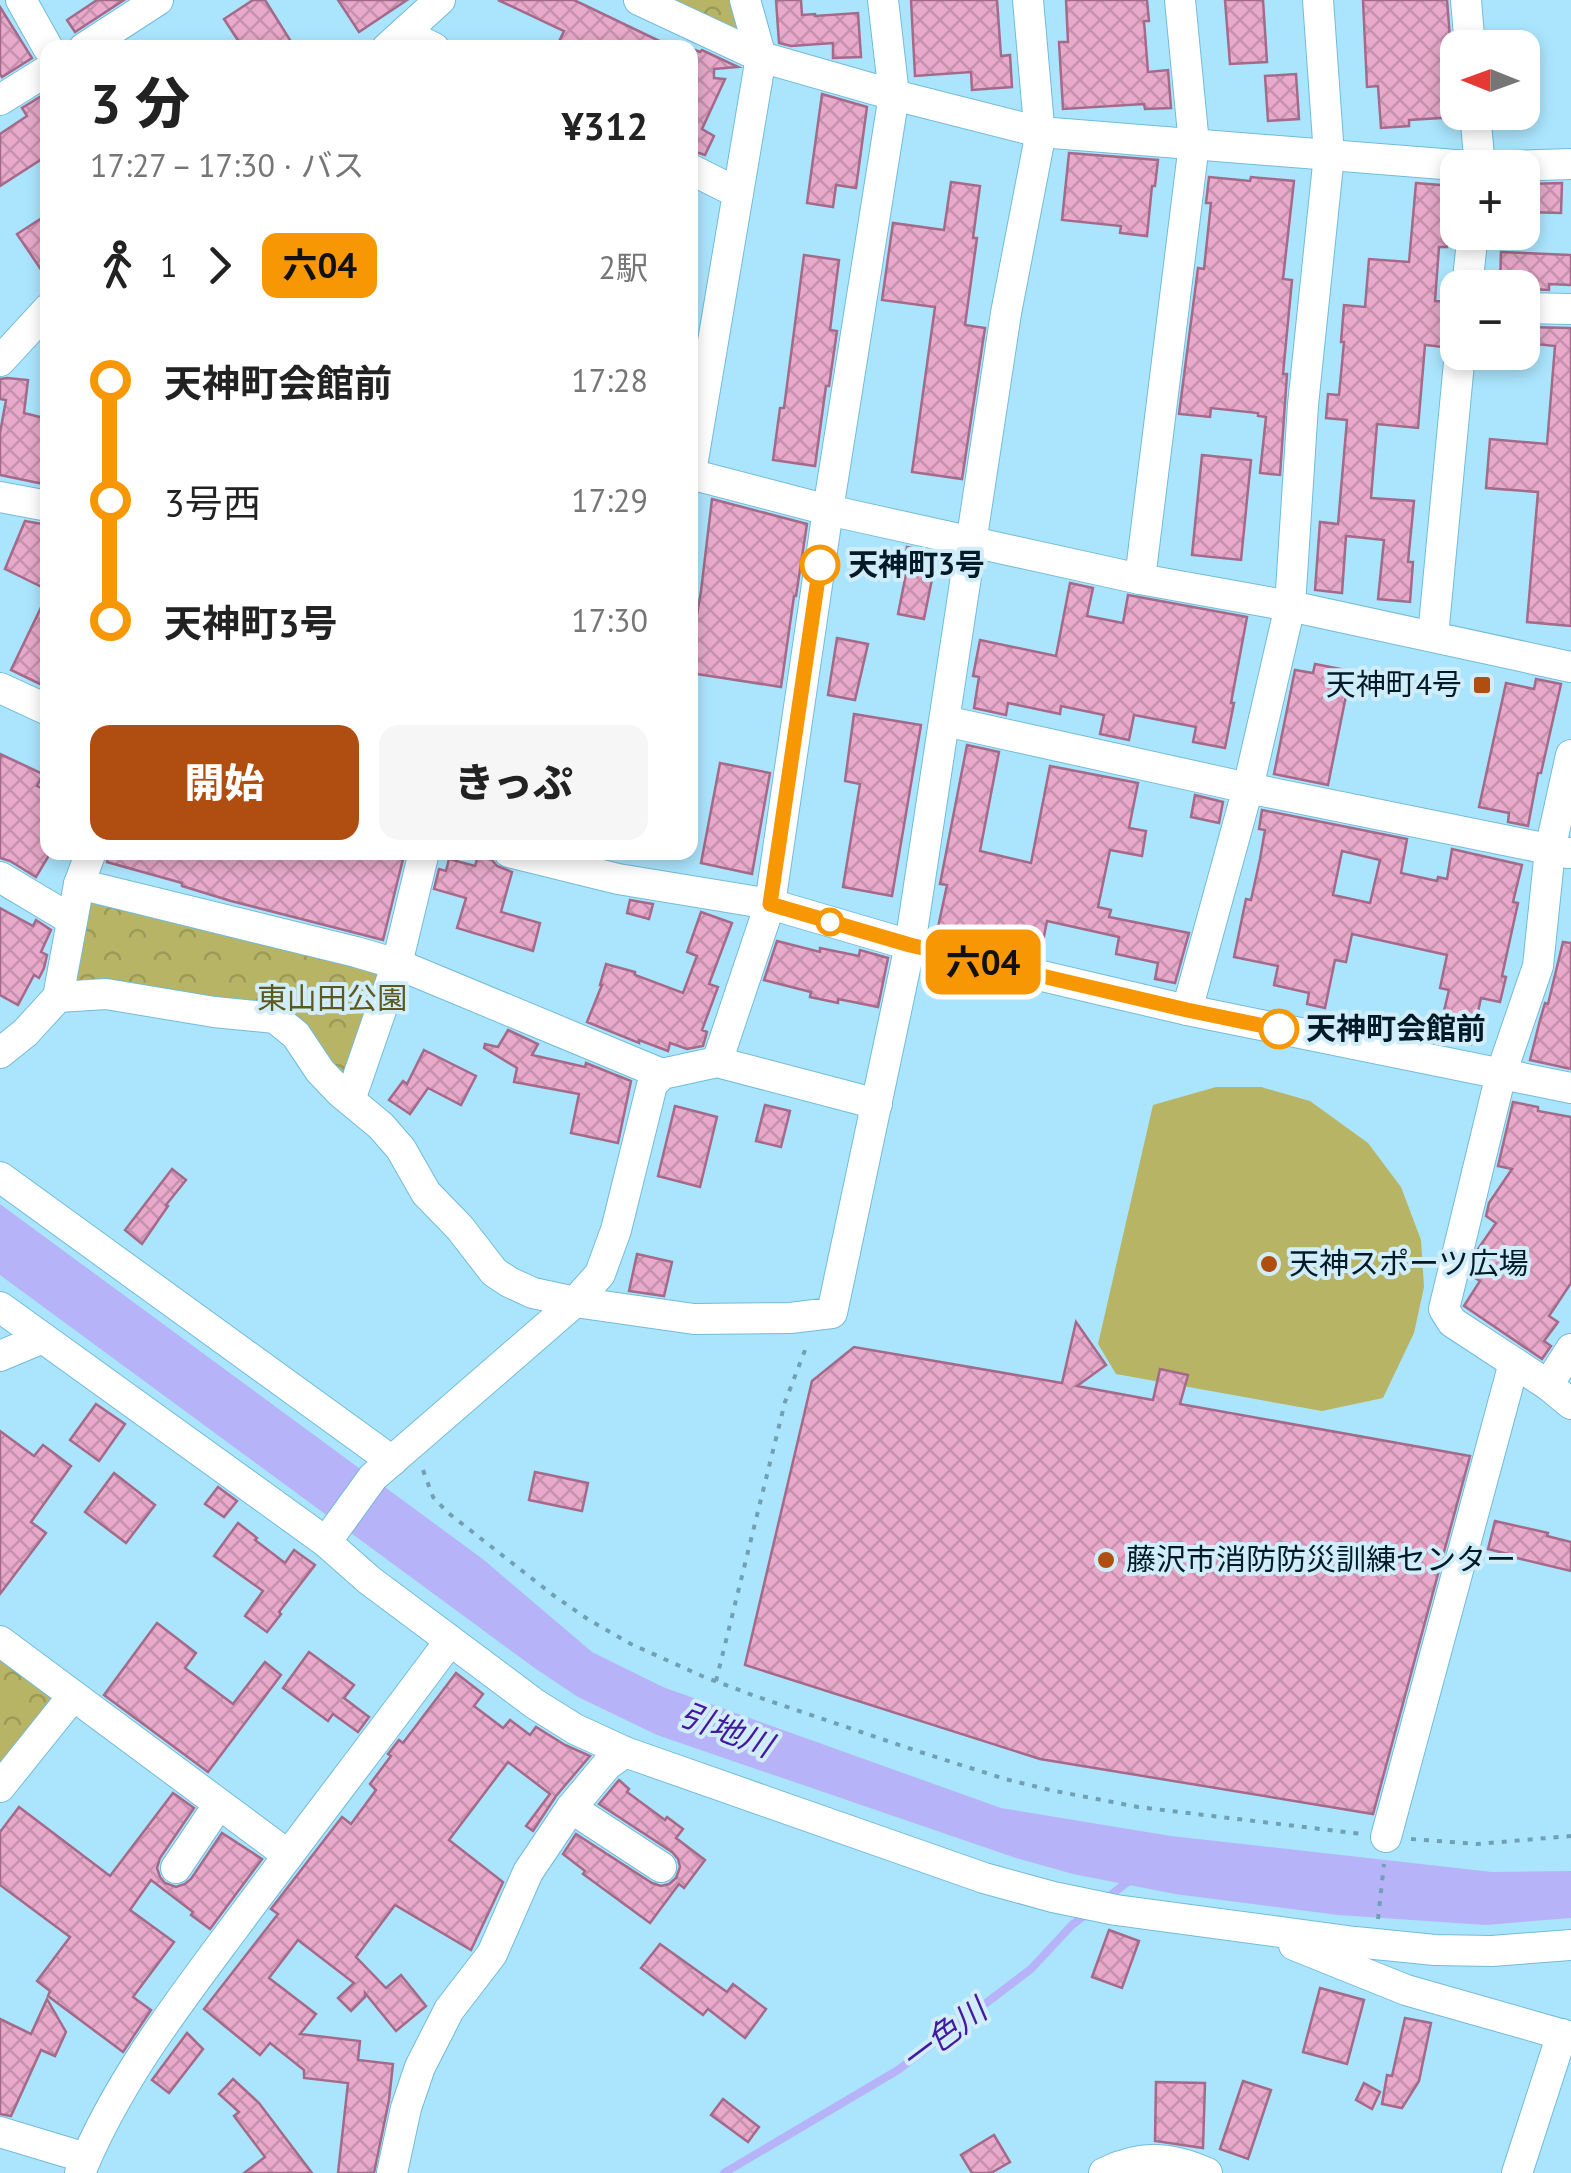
<!DOCTYPE html>
<html lang="ja">
<head>
<meta charset="utf-8">
<style>
	:root { --surface:#fff; --page:#f6f6f6; --text:#222; --muted:#767676; --accent:#b04e11 }
	body { margin:0; font-family:"PT Sans","Noto Sans JP",sans-serif; background:var(--page); color:var(--text); height:100vh; display:flex; flex-direction:column; font-size:38px; white-space:nowrap }
	* { box-sizing:border-box; margin:0 }
	p { font-size:32px; color:var(--muted) }
	.icon { flex:none; width:55px; height:55px; fill:none; stroke:currentColor; stroke-width:2; stroke-linecap:round; stroke-linejoin:round }
	.map { position:relative; flex:1; overflow:hidden }
	.drawer { position:absolute; left:40px; top:40px; width:658px; height:820px; display:flex; flex-direction:column; background:var(--surface); border-radius:20px; box-shadow:0 5px 15px #0003 }
	.drawer>* { flex:none }
	.badge { padding:0 20px; border-radius:15px; font-size:35px; line-height:65px }
	.needle { width:65px; rotate:271deg }
	.tools { position:absolute; left:1440px; top:30px; display:grid; gap:20px }
	.tools a { display:grid; place-items:center; width:100px; height:100px; border-radius:20px; background:var(--surface); box-shadow:0 5px 15px #0003; font-size:50px }
	.map>.badge { position:absolute; translate:-50% -50%; box-shadow:0 0 0 5px #fff }
	.legs { display:flex; align-items:center; gap:15px; height:110px; padding:0 50px; font-size:32px }
	.legs p { margin-inline-start:auto }
	.summary { display:flex; align-items:center; justify-content:space-between; height:170px; padding:0 50px }
	h1 { font-size:55px; font-weight:800; line-height:75px }
	.primary-button { display:flex; gap:20px; margin-top:auto; padding:20px 50px }
	.primary-button a { flex:1; height:115px; border-radius:20px; background:var(--accent); color:#fff; font-size:40px; font-weight:800; line-height:115px; text-align:center }
	.primary-button a+a { background:var(--page); color:var(--text) }
	ul { padding:0 50px; list-style:none }
	li { display:flex; align-items:center; gap:35px; height:120px; font-size:38px }
	li i { display:grid; place-items:center; width:15px; height:100%; margin:0 12px; background:currentColor }
	li i::after { content:''; width:25px; height:25px; margin:-12px; border:8px solid; border-radius:50%; background:var(--surface) }
	li p { margin-inline-start:auto }
	li:first-child i { background:linear-gradient(#0000 50%,currentColor 0) }
	li:last-child i { background:linear-gradient(currentColor 50%,#0000 0) }
	.map>svg:first-child { display:block }
</style>
</head>
<body>
<div class="map">
<svg width="1571" height="2173" viewBox="0 0 1571 2173">
	<defs>
		<pattern id="park-crowns" width="20" height="18" patternUnits="userSpaceOnUse" patternTransform="scale(2.5)"><rect width="20" height="18" fill="#b7b466"/><path d="M2 6a3 3 0 1 1 6 0M12 15a3 3 0 1 1 6 0" fill="none" stroke="#9c9a58"/></pattern>
		<pattern id="building-cross-hatch" width="8" height="8" patternUnits="userSpaceOnUse" patternTransform="scale(2.5)"><rect width="8" height="8" fill="#e8a9ca"/><path d="M0 0l8 8M0 8l8-8" fill="none" stroke="#c591ad"/></pattern>
	</defs>
	<rect width="100%" height="100%" fill="#abe5fd"/>
	<!-- park -->
	<g fill="url(#park-crowns)">
		<polygon points="657,0 732,0 744,44"/>
		<polygon points="79,884 397,964 350,1100 296,1035 58,997"/>
		<polygon points="0,1641 73,1696 0,1787"/>
	</g>
	<!-- pitch -->
	<polygon fill="#b7b466" points="1216,1087 1261,1087 1310,1101 1368,1143 1401,1187 1421,1240 1424,1287 1414,1333 1383,1398 1322,1411 1116,1374 1098,1344 1153,1105"/>
	<!-- water -->
	<polygon fill="#b7b3f9" points="0,1204 484,1560 592,1652 663,1687 1001,1808 1171,1836 1492,1872 1571,1871 1571,1918 1485,1925 1338,1915 1175,1894 1073,1874 1016,1858 657,1735 578,1697 536,1669 0,1275"/>
	<g fill="none" stroke-linecap="round" stroke-linejoin="round">
		<!-- stream -->
		<g stroke="#b7b3f9" stroke-width="8">
			<polyline points="1104,1900 1129,1881"/>
			<polyline points="724,2173 898,2070 1031,1969 1072,1925 1089,1912"/>
		</g>
	</g>
	<!-- building -->
	<g fill="url(#building-cross-hatch)" stroke="#a46a8a" stroke-width="2.5" fill-rule="evenodd">
		<polygon points="97,0 124,0 75,32 67,20"/>
		<polygon points="253,0 265,0 295,48 243,48 224,19"/>
		<polygon points="338,0 407,0 359,32"/>
		<polygon points="498,0 574,0 674,48 556,48 564,31"/>
		<polygon points="776,0 801,0 802,15 815,14 815,16 858,13 861,57 833,58 833,43 791,46 779,43"/>
		<polygon points="911,0 997,0 1001,56 1010,55 1012,87 972,90 971,72 915,76"/>
		<polygon points="1066,0 1147,0 1149,21 1144,21 1148,72 1168,70 1171,108 1145,109 1144,104 1063,109 1059,42 1068,42"/>
		<polygon points="1225,0 1263,0 1267,62 1230,64"/>
		<polygon points="1363,0 1447,0 1451,50 1458,61 1457,117 1409,120 1409,126 1381,128 1378,86 1367,87"/>
		<polygon points="0,7 32,58 2,77 0,74"/>
		<polygon points="690,48 700,52 702,50 738,67 714,69 714,78 725,79 702,129 714,136 705,155 690,150"/>
		<polygon points="1296,74 1299,119 1268,121 1265,76"/>
		<polygon points="48,92 48,155 0,186 0,134 27,116 22,108"/>
		<polygon points="822,94 867,107 856,188 836,185 833,207 807,203"/>
		<polygon points="1069,153 1158,160 1155,186 1152,186 1147,236 1120,233 1121,226 1062,220"/>
		<polygon points="1209,177 1250,181 1251,177 1294,181 1283,279 1292,280 1283,374 1287,374 1280,475 1260,473 1266,417 1258,416 1258,413 1211,408 1210,417 1179,414 1198,268 1204,269 1211,203 1206,203"/>
		<polygon points="951,182 980,186 973,238 977,238 965,325 985,328 962,479 912,472 935,307 882,300 893,223 944,230"/>
		<polygon points="1416,183 1452,186 1447,247 1439,247 1435,301 1455,302 1458,304 1458,313 1456,334 1445,340 1443,347 1425,345 1418,428 1377,424 1371,498 1414,501 1408,562 1413,562 1410,602 1378,599 1384,540 1346,536 1342,593 1315,590 1320,522 1338,524 1347,420 1326,418 1328,394 1339,395 1344,342 1341,342 1344,305 1365,307 1369,259 1409,262"/>
		<polygon points="1562,183 1561,213 1522,212 1522,184"/>
		<polygon points="48,214 48,280 17,234"/>
		<polygon points="1501,252 1571,255 1571,285 1549,284 1549,290 1530,289 1531,286 1500,285"/>
		<polygon points="804,255 839,260 830,330 837,331 829,386 826,386 815,466 773,460 780,408 784,408"/>
		<polygon points="1528,327 1571,328 1571,626 1527,622 1538,492 1486,488 1490,439 1547,444 1555,346 1526,343"/>
		<polygon points="7,378 28,380 24,413 48,419 48,485 0,475 0,433 6,400 0,399 0,379"/>
		<polygon points="1202,455 1251,460 1241,560 1192,555"/>
		<polygon points="712,499 807,524 796,596 794,596 781,687 690,673 690,639 693,639 701,591"/>
		<polygon points="25,521 48,525 48,590 5,569"/>
		<polygon points="907,547 934,553 931,568 934,569 924,619 898,614 909,559 905,559"/>
		<polygon points="1070,583 1093,588 1087,616 1123,623 1128,595 1247,617 1231,703 1234,703 1225,748 1193,742 1196,727 1134,715 1129,740 1100,734 1104,715 1061,706 1060,714 1008,703 1006,715 974,708 979,677 973,676 980,640 1056,656"/>
		<polygon points="48,593 48,668 40,684 11,670"/>
		<polygon points="837,638 868,644 855,700 828,695"/>
		<polygon points="1315,664 1351,671 1328,785 1274,774 1295,670 1313,673"/>
		<polygon points="1536,679 1561,684 1541,773 1538,773 1528,826 1508,822 1509,813 1479,807 1506,683 1534,689"/>
		<polygon points="854,714 921,725 892,896 843,887 860,784 845,781"/>
		<polygon points="967,745 999,752 980,851 1031,863 1050,766 1138,783 1129,828 1146,831 1142,856 1110,850 1098,907 1111,910 1109,917 1189,933 1175,983 1155,979 1158,963 1116,954 1119,937 1047,921 1043,941 1004,933 1001,947 937,932 947,885 940,884"/>
		<polygon points="0,754 43,774 37,786 48,791 48,857 36,877 10,861 0,858"/>
		<polygon points="720,763 770,773 752,874 701,863"/>
		<polygon points="1195,795 1223,802 1219,823 1191,817"/>
		<path d="M1262,810L1407,839L1401,873L1437,881L1438,877L1447,879L1452,849L1522,865L1513,902L1518,903L1502,976L1506,977L1500,1002L1481,998L1471,1044L1438,1036L1449,990L1440,988L1447,955L1352,934L1346,962L1335,960L1325,1008L1307,1004L1309,993L1274,985L1278,966L1234,957L1246,899L1251,900L1260,859L1265,830L1259,829ZM1342,851L1380,860L1370,903L1333,895Z"/>
		<polygon points="109,852 381,852 403,859 383,940 231,901 182,886 182,883 107,862"/>
		<polygon points="478,856 492,860 497,866 512,872 501,912 540,923 533,951 457,928 466,898 434,889 439,869 446,871 449,859 475,866"/>
		<polygon points="630,900 653,904 649,919 627,913"/>
		<polygon points="0,908 33,926 36,920 51,930 41,952 47,955 44,968 39,978 34,975 18,1005 0,995"/>
		<polygon points="701,912 732,923 709,984 718,987 702,1030 707,1032 703,1046 687,1049 670,1043 668,1051 639,1040 639,1043 587,1022 602,985 600,985 606,964 635,972 635,975 683,993 697,956 687,952"/>
		<polygon points="777,941 820,952 820,948 859,956 860,950 888,958 878,1007 838,999 838,1003 810,997 811,992 764,980"/>
		<polygon points="1563,942 1571,943 1571,1069 1530,1060 1540,1020 1545,1003 1548,1004"/>
		<polygon points="508,1030 538,1044 532,1055 585,1067 586,1063 631,1081 618,1143 571,1133 579,1094 514,1082 517,1068 484,1048 485,1044 498,1047"/>
		<polygon points="424,1050 476,1076 461,1105 428,1088 410,1114 389,1100 403,1081 407,1084"/>
		<polygon points="1513,1102 1538,1107 1538,1111 1571,1117 1571,1283 1549,1316 1558,1322 1544,1341 1551,1346 1542,1359 1464,1306 1480,1281 1472,1276 1486,1255 1478,1249 1496,1223 1486,1216 1489,1203 1512,1169 1498,1166"/>
		<polygon points="765,1105 790,1111 781,1147 756,1141"/>
		<polygon points="675,1106 717,1117 700,1187 658,1176"/>
		<polygon points="172,1169 186,1180 166,1205 168,1206 142,1244 125,1230"/>
		<polygon points="637,1254 672,1262 664,1296 629,1291"/>
		<polygon points="1076,1322 1106,1365 1077,1386 1153,1400 1160,1369 1188,1375 1180,1404 1470,1456 1373,1814 1040,1759 745,1665 812,1381 854,1347 1062,1383"/>
		<polygon points="96,1404 125,1424 99,1461 70,1440"/>
		<polygon points="0,1431 34,1456 43,1445 71,1466 31,1522 46,1533 0,1594"/>
		<polygon points="535,1472 588,1483 582,1511 529,1500"/>
		<polygon points="114,1473 155,1505 126,1543 85,1512"/>
		<polygon points="218,1487 237,1501 224,1517 205,1504"/>
		<polygon points="1495,1521 1548,1533 1547,1536 1571,1542 1571,1571 1508,1556 1508,1554 1488,1549"/>
		<polygon points="238,1523 257,1538 255,1540 285,1563 294,1550 315,1565 279,1612 281,1614 267,1632 245,1616 263,1591 214,1556"/>
		<polygon points="157,1623 196,1653 185,1668 233,1704 265,1662 281,1675 208,1772 104,1695"/>
		<polygon points="309,1652 354,1685 344,1698 369,1717 358,1732 333,1714 328,1721 283,1688"/>
		<polygon points="456,1673 483,1694 474,1706 503,1728 510,1720 530,1735 536,1727 565,1745 590,1756 556,1796 533,1831 526,1826 550,1794 508,1762 449,1840 503,1882 471,1950 395,1905 356,1957 386,1988 401,1975 426,2006 396,2031 365,1993 365,1997 351,2011 338,1998 354,1983 298,1940 269,1978 316,2014 300,2034 360,2041 358,2060 393,2064 389,2100 374,2173 338,2173 348,2083 304,2078 304,2070 270,2043 260,2055 204,2009 278,1914 271,1909 342,1817 351,1824 376,1790 370,1784 391,1756 388,1754 399,1740 403,1743"/>
		<polygon points="619,1780 629,1789 627,1792 665,1820 667,1817 683,1829 676,1838 705,1860 684,1888 679,1884 650,1923 583,1874 585,1871 563,1854 576,1834 652,1883 661,1886 669,1884 676,1878 680,1867 678,1859 672,1852 599,1804"/>
		<polygon points="173,1793 194,1808 160,1858 157,1868 160,1877 165,1883 176,1887 185,1884 191,1879 222,1833 262,1859 210,1929 191,1915 193,1912 151,1880 130,1910 174,1942 133,1997 151,2010 123,2052 48,1996 50,1991 37,1981 70,1937 0,1885 0,1832 19,1807 110,1876"/>
		<polygon points="1109,1930 1139,1941 1122,1988 1092,1977"/>
		<polygon points="660,1944 727,1992 733,1984 766,2009 745,2038 708,2009 703,2015 641,1968"/>
		<polygon points="1320,1988 1364,2000 1347,2064 1303,2052"/>
		<polygon points="47,1999 66,2032 55,2056 41,2050 11,2116 0,2114 0,2019 31,2034"/>
		<polygon points="1405,2018 1431,2023 1419,2081 1402,2108 1382,2104 1387,2075 1392,2076"/>
		<polygon points="187,2033 203,2049 169,2093 152,2080"/>
		<polygon points="233,2079 259,2103 312,2173 244,2173 265,2157 234,2116 239,2112 219,2094"/>
		<polygon points="1243,2081 1271,2090 1248,2159 1220,2149"/>
		<polygon points="1156,2082 1205,2083 1203,2148 1155,2141"/>
		<polygon points="1364,2083 1380,2092 1372,2109 1356,2100"/>
		<polygon points="723,2099 759,2127 748,2142 711,2115"/>
		<polygon points="994,2135 1010,2162 991,2173 972,2173 961,2155"/>
	</g>
	<g fill="none" stroke-linecap="round" stroke-linejoin="round">
		<defs>
			<g id="minor">
				<polyline points="21,0 48,48"/>
				<polyline points="639,0 761,57 894,95 1040,132 1480,167 1571,164"/>
				<polyline points="1466,0 1470,48"/>
				<polyline points="404,33 434,48"/>
				<polyline points="84,48 158,0"/>
				<polyline points="387,48 440,0"/>
				<polyline points="0,100 48,70"/>
				<polyline points="1475,112 1480,168"/>
				<polyline points="690,169 738,193"/>
				<polyline points="1467,288 1473,232"/>
				<polyline points="1522,308 1571,309"/>
				<polyline points="0,361 48,309"/>
				<polyline points="690,474 828,510 1140,579 1290,606 1571,667"/>
				<polyline points="690,478 761,57 745,0"/>
				<polyline points="0,497 48,506"/>
				<polyline points="1140,579 1194,144 1180,0"/>
				<polyline points="1433,636 1460,352"/>
				<polyline points="0,688 48,710"/>
				<polyline points="945,721 1248,788 1568,853"/>
				<polyline points="1571,755 1550,850 1538,966 1501,1074 1444,1309 1452,1322 1548,1385 1571,1404"/>
				<polyline points="509,852 618,879 770,904 910,945 1187,1010 1571,1088"/>
				<polyline points="0,877 72,920"/>
				<polyline points="79,884 356,952 397,964 662,1074"/>
				<polyline points="58,997 106,994 214,1012 275,1018 296,1035 320,1071 340,1092 381,1126 401,1149 426,1193 460,1228 494,1272 509,1282 533,1293 575,1302 694,1319 790,1318 832,1313 910,945 1006,313 1040,137 1028,0"/>
				<polyline points="1187,1010 1248,788 1290,606 1303,405 1329,155 1318,0"/>
				<polyline points="0,1053 25,1033 58,997 79,884 91,852"/>
				<polyline points="717,1062 770,904 828,510 894,95 883,0"/>
				<polyline points="350,1100 397,964 424,852"/>
				<polyline points="0,1177 392,1461"/>
				<polyline points="0,1307 326,1542 369,1580 535,1704 575,1729 625,1752 984,1878 1053,1897 1116,1910 1355,1942 1435,1950 1492,1951 1571,1945"/>
				<polyline points="0,1356 43,1338"/>
				<polyline points="1548,1385 1571,1349"/>
				<polyline points="326,1542 373,1477 575,1302 600,1274 616,1230 652,1085 662,1074 717,1062 877,1104"/>
				<polyline points="0,1641 288,1855"/>
				<polyline points="0,1787 73,1696"/>
				<polyline points="571,1808 661,1867"/>
				<polyline points="1386,1837 1514,1363"/>
				<polyline points="176,1868 219,1804"/>
				<polyline points="1294,1945 1406,1990 1571,2037"/>
				<polyline points="0,2132 86,2158"/>
				<path d="M80,2173C117,2082 176,2006 234,1928C305,1832 378,1738 449,1642"/>
				<polyline points="392,2173 406,2108 420,2067 449,2010 492,1954 528,1872 571,1808 607,1765 625,1752"/>
				<path d="M1104,2173C1140,2155 1170,2156 1207,2173"/>
				<polyline points="1517,2173 1562,2034"/>
			</g>
		</defs>
		<!-- minor casing -->
		<use href="#minor" stroke="#72bbd9" stroke-width="32"/>
		<!-- path -->
		<g stroke="#71a0b4" stroke-width="4" stroke-dasharray="5 8" stroke-linecap="butt">
			<polyline points="423,1470 433,1497 447,1512 553,1595 589,1620 631,1644 702,1676 755,1696 917,1751 1005,1779 1050,1790 1138,1807 1362,1834"/>
			<polyline points="716,1681 785,1402 807,1345"/>
			<polyline points="1411,1839 1477,1844 1571,1836"/>
			<polyline points="1378,1919 1384,1864"/>
		</g>
		<!-- minor -->
		<use href="#minor" stroke="#fff" stroke-width="30"/>
	</g>
	<g fill="none" stroke-linecap="round" stroke-linejoin="round">
		<defs>
			<polyline id="line-1" points="820,565 770,904 910,945 1187,1010 1279,1029"/>
		</defs>
		<!-- line-1 casing -->
		<use href="#line-1" stroke="#fff" stroke-width="22"/>
		<!-- line-1 -->
		<use href="#line-1" stroke="#f69703" stroke-width="15"/>
	</g>
	<!-- markers -->
	<g fill="#fff" stroke="#f69703" stroke-width="5">
		<circle cx="820" cy="565" r="18"/>
		<circle cx="830" cy="922" r="12"/>
		<circle cx="1279" cy="1029" r="18"/>
	</g>
	<g fill="#b04e11" stroke="#d1edf9" stroke-width="4">
		<rect x="1472" y="675" width="20" height="20" rx="5"/>
		<circle cx="1269" cy="1264" r="10"/>
		<circle cx="1106" cy="1560" r="10"/>
	</g>
	<g text-anchor="middle" stroke-width="8" stroke-linejoin="round" paint-order="stroke">
		<!-- stop labels -->
		<g font-size="30" font-weight="bold" fill="#001b26" stroke="#d1edf9" text-anchor="start">
			<text x="848" y="575">天神町3号</text>
			<text x="1306" y="1039">天神町会館前</text>
		</g>
		<!-- poi labels -->
		<g font-size="30" fill="#001b26" stroke="#d1edf9" text-anchor="start">
			<text x="1462" y="695" text-anchor="end">天神町4号</text>
			<text x="1289" y="1274">天神スポーツ広場</text>
			<text x="1126" y="1570">藤沢市消防防災訓練センター</text>
		</g>
		<!-- park labels -->
		<g font-size="30" fill="#5c5920" stroke="#d1edf9">
			<text x="332" y="1009">東山田公園</text>
		</g>
		<!-- water labels -->
		<g font-size="32" font-style="italic" fill="#4219a0" stroke="#d1edf9">
			<text transform="translate(726 1730) rotate(21)" y="11">引地川</text>
			<text transform="translate(944 2035) rotate(-37)" y="11">一色川</text>
		</g>
	</g>
</svg>
<div class="tools">
<a><svg class="needle" viewBox="-14 -14 28 28"><path d="M0-13l5 13h-10z" fill="#e53935"/><path d="M0 13l5-13h-10z" fill="#767676"/></svg></a>
<a>+</a>
<a>−</a>
</div>
<b class="badge" style="left:983px;top:962px;background:#f69703;color:#111">六04</b>
<section class="drawer">
<div class="summary"><div><h1>3 分</h1><p>17:27 – 17:30 · バス</p></div><b>¥312</b></div>
<div class="legs"><svg class="icon" aria-label="walk" viewBox="0 0 24 24"><circle cx="13" cy="4" r="2"/><path d="M13 8l-2 6 4 7M11 14l-3 7M7 12l3-4h3l4 4"/></svg>1<svg class="icon" aria-label="forward" viewBox="0 0 24 24"><path d="M9 5l7 7-7 7"/></svg><b class="badge" style="background:#f69703;color:#111">六04</b><p>2駅</p></div>
<ul>
<li><i style="color:#f69703"></i><b>天神町会館前</b><p>17:28</p></li>
<li><i style="color:#f69703"></i><span>3号西</span><p>17:29</p></li>
<li><i style="color:#f69703"></i><b>天神町3号</b><p>17:30</p></li>
</ul>
<div class="primary-button"><a>開始</a><a>きっぷ</a></div>
</section>
</div>
</body>
</html>
